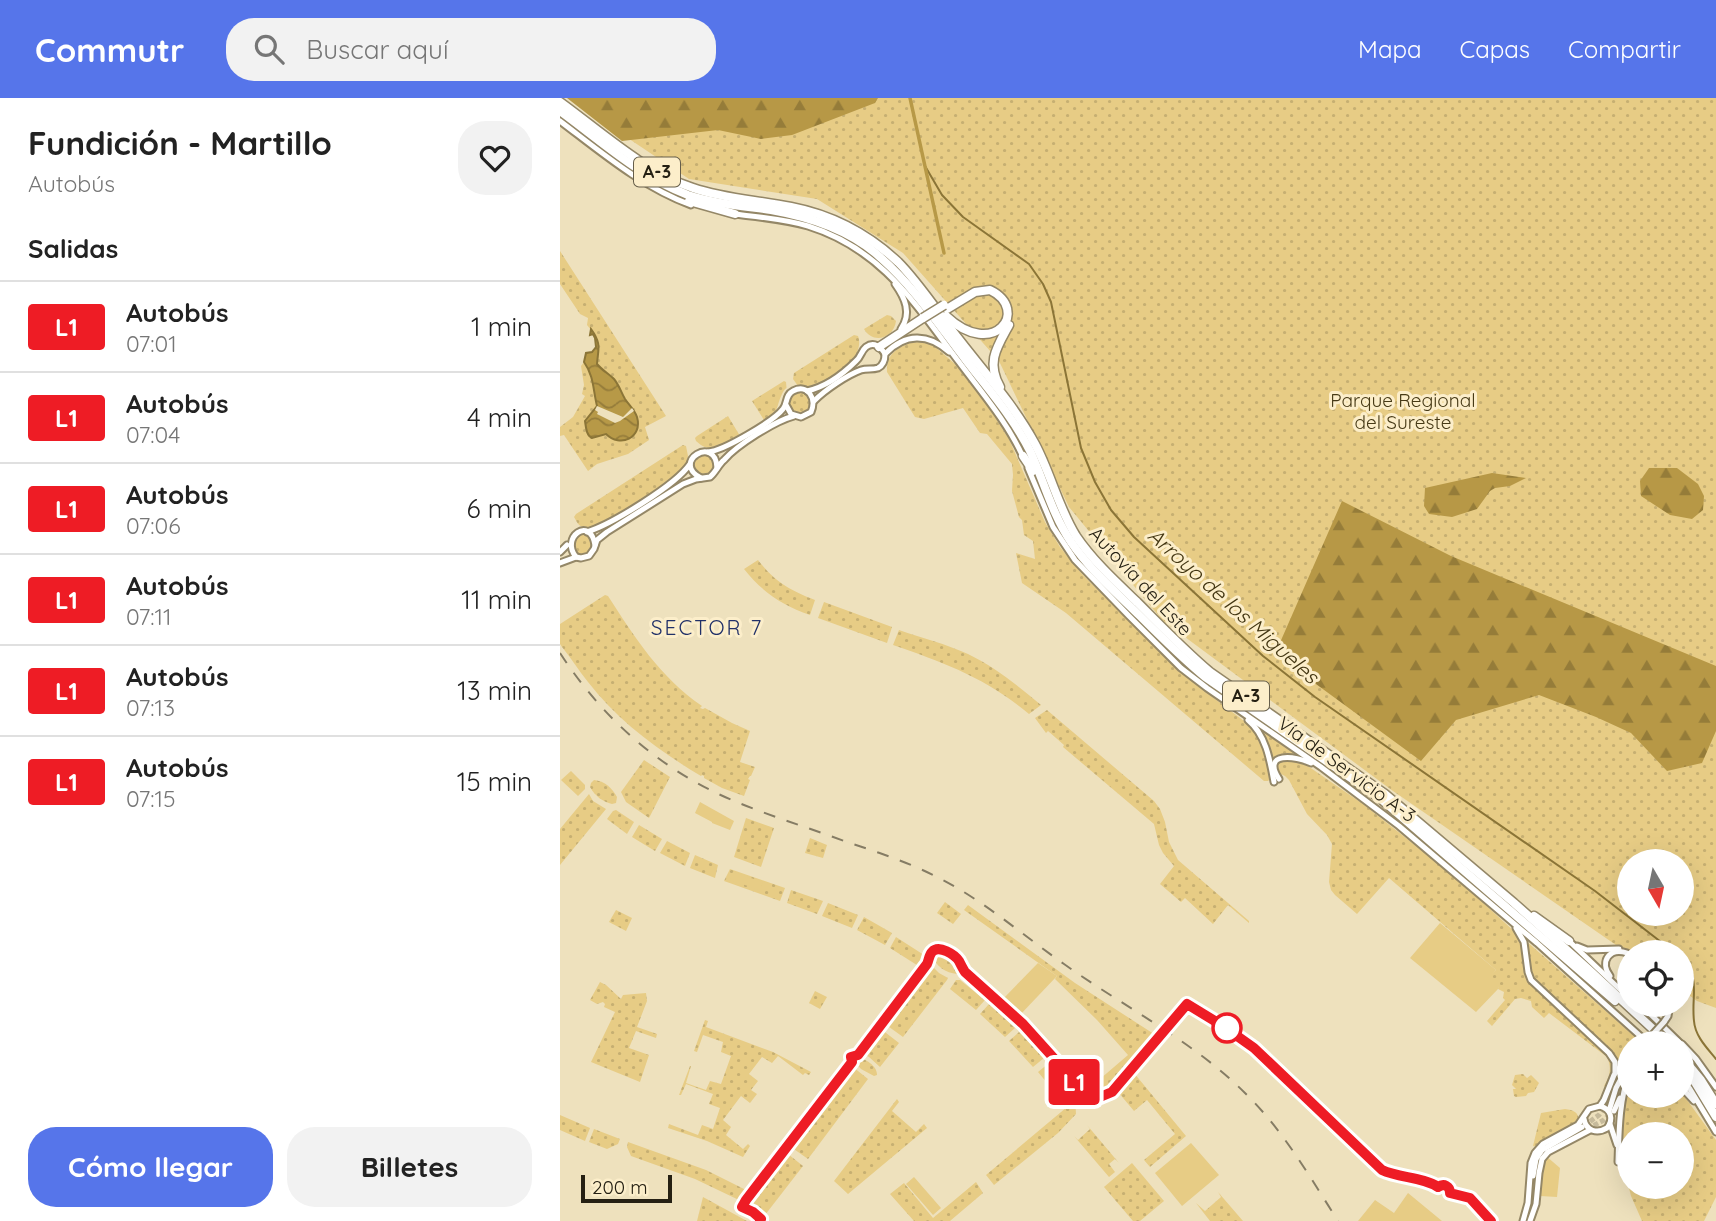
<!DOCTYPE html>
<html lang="es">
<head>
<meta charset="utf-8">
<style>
	:root { --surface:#fff; --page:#f2f2f2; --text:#222; --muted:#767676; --line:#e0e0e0; --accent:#5675ea }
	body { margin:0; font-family:Quicksand,sans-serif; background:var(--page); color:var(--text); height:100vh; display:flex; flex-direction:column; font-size:26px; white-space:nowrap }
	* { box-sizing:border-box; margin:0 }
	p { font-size:23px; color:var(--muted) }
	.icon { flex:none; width:38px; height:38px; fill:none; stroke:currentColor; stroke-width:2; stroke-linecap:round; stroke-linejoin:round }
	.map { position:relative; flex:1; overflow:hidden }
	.drawer { display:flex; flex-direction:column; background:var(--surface); width:560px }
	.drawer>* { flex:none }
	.badge { padding:0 14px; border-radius:5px; font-size:24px; line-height:46px }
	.needle { width:46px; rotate:171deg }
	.controls { position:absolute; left:1057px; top:751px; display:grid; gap:14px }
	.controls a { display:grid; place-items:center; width:77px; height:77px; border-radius:50%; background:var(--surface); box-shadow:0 7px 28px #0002; font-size:35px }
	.scale { position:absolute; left:21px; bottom:18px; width:91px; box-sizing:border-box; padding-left:7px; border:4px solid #252013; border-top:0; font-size:19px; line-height:24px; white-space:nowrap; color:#252013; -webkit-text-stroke:5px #fceeca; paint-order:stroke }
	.map>.badge { position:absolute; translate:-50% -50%; box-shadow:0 0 0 4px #fff }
	h2 { padding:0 28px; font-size:26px; line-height:63px }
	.round { display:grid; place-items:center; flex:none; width:74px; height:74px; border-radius:28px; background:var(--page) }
	.head { display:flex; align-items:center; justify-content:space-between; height:119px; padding:0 28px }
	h1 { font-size:33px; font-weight:700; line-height:52px }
	.button { display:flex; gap:14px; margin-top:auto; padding:14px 28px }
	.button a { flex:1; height:80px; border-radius:28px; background:var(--accent); color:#fff; font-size:28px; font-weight:700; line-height:80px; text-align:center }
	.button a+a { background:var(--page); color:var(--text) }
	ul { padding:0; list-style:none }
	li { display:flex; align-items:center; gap:21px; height:91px; padding:0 28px; border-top:2px solid var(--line) }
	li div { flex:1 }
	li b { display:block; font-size:26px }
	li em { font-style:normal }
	li .badge { min-width:77px; font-weight:700; text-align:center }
	header { display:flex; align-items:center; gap:42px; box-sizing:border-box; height:98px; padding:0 35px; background:var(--accent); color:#fff }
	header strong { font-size:33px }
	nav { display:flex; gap:38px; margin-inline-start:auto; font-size:24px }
	.search { width:490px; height:63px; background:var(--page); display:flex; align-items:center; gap:18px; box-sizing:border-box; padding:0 24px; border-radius:28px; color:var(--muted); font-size:26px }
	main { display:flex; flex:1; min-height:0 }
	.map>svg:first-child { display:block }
</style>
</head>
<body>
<header>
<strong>Commutr</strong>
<div class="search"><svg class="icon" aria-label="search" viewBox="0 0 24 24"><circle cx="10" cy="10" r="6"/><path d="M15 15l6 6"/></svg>Buscar aquí</div>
<nav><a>Mapa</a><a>Capas</a><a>Compartir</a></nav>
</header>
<main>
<section class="drawer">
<div class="head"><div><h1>Fundición - Martillo</h1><p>Autobús</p></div><a class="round"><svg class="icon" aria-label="heart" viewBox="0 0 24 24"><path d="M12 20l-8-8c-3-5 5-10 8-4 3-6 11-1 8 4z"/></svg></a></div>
<h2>Salidas</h2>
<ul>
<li><span class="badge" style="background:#ee1c25;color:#fff">L1</span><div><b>Autobús</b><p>07:01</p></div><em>1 min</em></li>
<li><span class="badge" style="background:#ee1c25;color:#fff">L1</span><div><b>Autobús</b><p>07:04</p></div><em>4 min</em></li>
<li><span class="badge" style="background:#ee1c25;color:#fff">L1</span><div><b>Autobús</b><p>07:06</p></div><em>6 min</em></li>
<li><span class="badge" style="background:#ee1c25;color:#fff">L1</span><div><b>Autobús</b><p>07:11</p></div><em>11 min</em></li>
<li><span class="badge" style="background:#ee1c25;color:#fff">L1</span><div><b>Autobús</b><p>07:13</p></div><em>13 min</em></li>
<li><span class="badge" style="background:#ee1c25;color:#fff">L1</span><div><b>Autobús</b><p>07:15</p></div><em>15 min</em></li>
</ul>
<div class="button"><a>Cómo llegar</a><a>Billetes</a></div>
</section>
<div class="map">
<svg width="1156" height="1123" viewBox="0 0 1156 1123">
	<defs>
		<pattern id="green-dots" width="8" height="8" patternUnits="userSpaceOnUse" patternTransform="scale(1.75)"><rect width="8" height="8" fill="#e7cc85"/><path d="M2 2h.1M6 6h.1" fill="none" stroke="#c6af72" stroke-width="1.8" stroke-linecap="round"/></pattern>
		<pattern id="forest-firs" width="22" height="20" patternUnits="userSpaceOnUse" patternTransform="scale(1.75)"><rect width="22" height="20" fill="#b79846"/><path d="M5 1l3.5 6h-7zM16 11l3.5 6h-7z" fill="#957c39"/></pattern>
		<pattern id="water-waves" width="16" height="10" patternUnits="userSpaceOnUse" patternTransform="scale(1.75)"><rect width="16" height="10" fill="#b79947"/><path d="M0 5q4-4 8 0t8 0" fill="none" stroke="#957c3a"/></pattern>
	</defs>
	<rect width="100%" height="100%" fill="#eee1bd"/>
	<!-- green -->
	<g fill="url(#green-dots)" fill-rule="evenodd">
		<path d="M8,0H1156V910L1137,903L1122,892V854H1069V856L833,693L602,522L509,409L439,263L343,155L257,101L129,81ZM1069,763H1122V816H1069Z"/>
		<path d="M0,153L106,318L85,329L89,342L68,356L37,366L28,373L4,337L0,338V329L13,319L25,298L22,296L24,287L21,268L24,264C34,278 33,293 37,308L25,323L43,337L46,336C55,344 64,345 73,338L77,319L66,303L57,284L37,266C39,247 40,243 27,227L28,220L20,216L0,186Z"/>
		<path d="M327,217L331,218L336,223C334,240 313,247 304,231Z"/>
		<path d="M294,237L298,238C301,245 298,253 295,259C290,269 259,289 249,290C245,290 241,288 238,288L233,281L234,275Z"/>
		<path d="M358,242L372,246L395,266L427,307L449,341L485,424L500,449L522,476L621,575L688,626C702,642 706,659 711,680L708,683H704L506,515L462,485L456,455L475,461L473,443L464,437L462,422L459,419L452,393L453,377L452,366L427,336L420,335L403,310L364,321L355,319L327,274C326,253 341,248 358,242Z"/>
		<path d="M224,283L226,284C227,295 227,286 222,296C215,311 221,311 204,322L192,303Z"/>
		<path d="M236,294L246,295L250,300V311C244,317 239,317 232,314L228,307L230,299Z"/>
		<path d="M168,318L180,338C164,347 152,358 136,343L135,340L137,338Z"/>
		<path d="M123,347L126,348L128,358L126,367C117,380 38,433 25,430C18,428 17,424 14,419L16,416Z"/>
		<circle cx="144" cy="367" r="11"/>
		<path d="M20,435C28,436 30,439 33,446C32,456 26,458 17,457L11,442Z"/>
		<path d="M198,462C215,484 230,492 255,502L250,517C222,507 202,494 184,471Z"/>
		<path d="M45,497L48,498C75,540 100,579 142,608L140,610L143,611L145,610L172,625L190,633L180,664L195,669L191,678H190L188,681L190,682L184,698L162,690L144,680V678L142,677L141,678C99,653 58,623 28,584C19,573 11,560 2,549L0,546V526Z"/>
		<polygon points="264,504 332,529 327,545 258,520"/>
		<path d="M339,532C362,540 386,546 408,556C435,569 458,588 481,607L469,616C426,580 385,565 333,547Z"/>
		<polygon points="487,612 594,703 600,711 605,724 609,744 618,762 689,823 689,825 668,807 653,826 625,800 621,804 600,786 614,768 603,755 599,747 594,726 503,649 504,647 488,633 486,635 475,620"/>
		<path d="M701,630L741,657L740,659C730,657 718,654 712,665L706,642L700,631Z"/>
		<polygon points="84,662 110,679 89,720 66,704 61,694"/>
		<path d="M726,662L742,664L803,706L894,778L956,835L963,851L964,874L968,882L1041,950C1057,966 1054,971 1047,990L1044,988C1050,978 1052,970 1047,959L989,915L984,920L972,909L971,903L961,900L955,901L932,928L927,923L945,902L943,900L944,894L938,891L939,886L930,878L936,872L829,780L797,816L775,797L771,792L769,784L772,746L767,737L747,716L729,682L725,678L719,675C716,671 716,668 719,664Z"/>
		<polygon points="11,673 25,687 25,691 18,698 1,682"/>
		<path d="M34,682C45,683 52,690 57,699L56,705L52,706C43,704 35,698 30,689L31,685Z"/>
		<polygon points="29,696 33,703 46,711 0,767 0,731"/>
		<polygon points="56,712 74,724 67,736 47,721 53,713"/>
		<polygon points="186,720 214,730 201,769 174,759"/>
		<polygon points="79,727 102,741 95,753 72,739"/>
		<polygon points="250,740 267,747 263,760 245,755"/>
		<polygon points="107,743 130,755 125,768 100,755"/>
		<polygon points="135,757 158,767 155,780 130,770"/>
		<polygon points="170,771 225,790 220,803 164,783"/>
		<polygon points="231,792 263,803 257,816 227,805"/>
		<polygon points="385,804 401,816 393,826 377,815"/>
		<polygon points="268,805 298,817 292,830 262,818"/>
		<polygon points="408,807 515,885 597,938 553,990 541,997 526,993 568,957 537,922 495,881 497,878 404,812"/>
		<polygon points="56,812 72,820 66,833 49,824"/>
		<polygon points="304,819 332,835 325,847 297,832"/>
		<polygon points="336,839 364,857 365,861 360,869 330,850"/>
		<polygon points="965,842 1082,945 1069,945 1069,954 1058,967 1051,952 973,879"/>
		<path d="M378,853C388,856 397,861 400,872L397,876C386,875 375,868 372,857L374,854Z"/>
		<polygon points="371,867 379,875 388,880 387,882 343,939 325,926"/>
		<polygon points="396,882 400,882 425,902 416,912 390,891"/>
		<polygon points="40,884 46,887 61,901 63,897 86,895 87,903 77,929 97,936 96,940 76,933 69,950 89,957 80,984 31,964 55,914 44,909 45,906 43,904 37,906 30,902"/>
		<polygon points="255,893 267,899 260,911 249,905"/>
		<polygon points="429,906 455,930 445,939 420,916"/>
		<polygon points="145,922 148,923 146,929 213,954 251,974 249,977 245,975 243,977 218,958 212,965 202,959 189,976 198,983 191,992 197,996 190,1005 181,998 163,1022 171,1029 166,1037 183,1051 188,1046 190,1048 183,1059 147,1043 108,1030 109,1026 138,1037 142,1027 153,1031 160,1010 149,1006 153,996 126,986 121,997 119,997 130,968 131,968 126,985 146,992 150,983 161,986 171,958 161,954 163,944 143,937 137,954 134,953"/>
		<polygon points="321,931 339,945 320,969 309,959 302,955"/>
		<polygon points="459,934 484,960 473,969 449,943"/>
		<path d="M296,958C305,961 317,967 317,977L314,978L301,971L293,962V959Z"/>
		<polygon points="489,965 515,999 516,1016 498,1035 434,1087 426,1077 507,1009 478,974"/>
		<polygon points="293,969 308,981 248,1061 231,1049"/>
		<polygon points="574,975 626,1038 590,1069 584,1062 615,1036 587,1002 574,1013 558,994"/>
		<polygon points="963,976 967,980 971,977 979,985 974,994 968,995 966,998 956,999 954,998 953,991 956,991 952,987 955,977"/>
		<path d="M1069,981V998H1122V995L1156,1042V1099L1144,1123H1082L1071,1098L1060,1054L1065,991ZM1069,1036H1122V1088H1069Z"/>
		<polygon points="337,1001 339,1004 332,1013 356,1034 364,1026 367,1030 288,1096 274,1083"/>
		<path d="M1005,1011C1013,1012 1020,1014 1018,1024L983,1043L977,1049L973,1048L981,1015Z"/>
		<polygon points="0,1017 30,1030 25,1043 0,1032"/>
		<polygon points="527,1027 559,1065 555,1061 549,1066 555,1074 549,1079 514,1038 518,1042 530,1031"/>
		<polygon points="34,1031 60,1041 58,1046 47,1051 29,1044"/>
		<polygon points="68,1044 146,1072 188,1093 181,1103 135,1081 71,1058 67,1049"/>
		<polygon points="226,1056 228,1056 243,1068 205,1117 202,1118 188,1108 188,1106"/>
		<polygon points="572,1065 604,1103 580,1123 573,1123 544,1089"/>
		<polygon points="416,1084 423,1095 390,1123 354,1123 330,1096 344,1085 373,1120"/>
		<polygon points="658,1094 683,1123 650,1123 636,1105 645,1113 661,1099"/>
		<polygon points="143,1099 187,1123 137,1123"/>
	</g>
	<!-- forest -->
	<g fill="url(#forest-firs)">
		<polygon points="7,0 318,0 315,5 232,37 201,41 158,32 62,43"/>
		<polygon points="1089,370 1117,370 1138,386 1144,398 1143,412 1132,421 1110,417 1081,398 1080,383"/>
		<polygon points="932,375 966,380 950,388 935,390 930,393 917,411 892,419 869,416 864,408 865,390"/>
		<polygon points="782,403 891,458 1156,568 1156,633 1142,665 1107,673 1071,635 1036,619 979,597 896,622 861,663 715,556"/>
	</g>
	<!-- pitch -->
	<g fill="#e7cc85">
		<polygon points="140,704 174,723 170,732 152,725 152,724 135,715"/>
		<polygon points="173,774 203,784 200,792 170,782"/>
		<polygon points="880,825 936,872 931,878 940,886 938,891 916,914 850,860"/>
		<polygon points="478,865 497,878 459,918 442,902"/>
		<polygon points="631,1045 659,1077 622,1108 595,1075"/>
		<polygon points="986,1058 1000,1070 997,1099 980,1098 981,1067"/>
		<polygon points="354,1079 381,1110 373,1117 346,1086"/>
		<polygon points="848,1095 882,1123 798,1123 815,1102 834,1115"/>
	</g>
	<!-- water -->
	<path fill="url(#water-waves)" stroke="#8b7537" stroke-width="2" d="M31,231C42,246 38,251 37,266C42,272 49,276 54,281C59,287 61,294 65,301C69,307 75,312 77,319C83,340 60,350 46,336L32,340C26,337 26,329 25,323L37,308C33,292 34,278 24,264L26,255L32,254L36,249L35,240L33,236L30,237Z"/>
	<!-- pier -->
	<polygon fill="#eee1bd" points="37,308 63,319 72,310 74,313 60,323 55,325 37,316 38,314 35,312"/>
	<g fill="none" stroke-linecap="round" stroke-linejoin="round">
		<!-- stream -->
		<g stroke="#8b7537" stroke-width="2">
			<polyline points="365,68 382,97 403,119 469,166 483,186 491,204 521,350 535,384 551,412 574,439 703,558 755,599 1035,793 1114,854"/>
			<path d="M1122,860C1141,881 1131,898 1134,923C1135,938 1147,950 1156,961"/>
		</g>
		<!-- canal -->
		<polyline stroke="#b79947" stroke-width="3.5" points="350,0 384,155"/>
		<!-- secondary-tunnel -->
		<g stroke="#c6ba9b" stroke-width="5" stroke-dasharray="5 2.5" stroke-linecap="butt">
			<polyline points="1024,1028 1039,1017 1047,1006"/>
			<polyline points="1027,1031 1044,1022 1051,1015"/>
		</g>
		<defs>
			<g id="secondary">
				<path d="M0,23C41,54 82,89 131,107"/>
				<path d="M174,116C199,119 224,121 248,128C322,151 355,206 399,264C423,296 448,325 464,361"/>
				<path d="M335,186C345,200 352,215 341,231"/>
				<path d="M247,293C265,289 283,276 296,263C301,259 301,253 306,249C314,243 321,249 325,256"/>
				<path d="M254,303C265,292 287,277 301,272C307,270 312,272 318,270C324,267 325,262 325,256C345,235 368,235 389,254"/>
				<path d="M148,354C163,353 214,323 223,311C228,305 225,297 233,293C248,285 257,301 251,314L241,319L231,316L226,307"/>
				<polyline points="468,370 493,429 515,462 569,518 621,570 647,590 761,669 839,728 977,845 1088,945"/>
				<path d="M141,380C110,364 156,336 157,370"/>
				<path d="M27,434C52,426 116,387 130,366"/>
				<polyline points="0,454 7,447"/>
				<path d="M16,459C0,440 30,417 35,447"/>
				<path d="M0,465L16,459L21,460L29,458L34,451L37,442L47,434L123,386L136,381L150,379C156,374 158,367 164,362C177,347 215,323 234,318"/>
				<path d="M688,622C706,637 710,662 714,684"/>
				<path d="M719,681C701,653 736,658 751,665"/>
				<polyline points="956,830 964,844 968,874 971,882 1049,955 1055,964 1055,974"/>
				<polyline points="1009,843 1069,900"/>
				<polyline points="1017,848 1027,852 1059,851"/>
				<path d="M1050,878C1039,863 1050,849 1067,855"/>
				<polyline points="1080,906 1120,945"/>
				<polyline points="1104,924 1108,918 1110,906"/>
				<polyline points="1122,946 1136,961 1156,989"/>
				<polyline points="1122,980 1130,991 1156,1034"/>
				<polyline points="1122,990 1134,1003"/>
				<polyline points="1049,1013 1056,990 1069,966"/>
				<polyline points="1054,1013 1060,1000"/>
				<path d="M1024,1021C1026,1033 1037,1036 1047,1030C1054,1021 1051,1011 1040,1008"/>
				<polyline points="1050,1026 1057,1047"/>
				<path d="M1058,1064C1059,1034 1059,1004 1069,975"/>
				<polyline points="973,1078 976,1061 982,1052 1022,1029"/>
				<polyline points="963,1123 968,1105 971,1065 975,1055 983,1046 1018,1027 1029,1011 1040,1008 1044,1002 1054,977 1069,957"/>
				<polyline points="970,1123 976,1106 979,1075 982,1061 988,1054 1030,1032"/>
			</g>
			<g id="highway">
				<path d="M0,4C40,33 86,75 133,90C165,101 198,102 231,109C272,117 308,136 338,164C359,185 379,216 397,239C424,274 454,307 475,346C491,376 498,409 516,438C533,463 556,484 577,504C601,528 624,552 650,574L825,696L954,805L1027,870L1108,945"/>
				<path d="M0,13C41,43 80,79 128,97C155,106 183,108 211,112C251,119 291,132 321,160C354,189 379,227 406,262C428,291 453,319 470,353C484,383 492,416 511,444C530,472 556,494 580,518C601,539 622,560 645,579L821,701L1055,903"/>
				<polyline points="129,103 175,116"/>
				<path d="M386,218C434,263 471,212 430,192L415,194L387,211"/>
				<polyline points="319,249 363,220"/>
				<path d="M440,289C426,264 437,249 449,227"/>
				<polyline points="463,358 473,373"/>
				<polyline points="974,818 1009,843"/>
				<polyline points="1122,959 1141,982 1156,1006"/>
				<polyline points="1122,967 1136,986 1156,1019"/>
			</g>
		</defs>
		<!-- secondary casing -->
		<use href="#secondary" stroke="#948767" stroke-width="9"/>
		<!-- highway casing -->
		<use href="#highway" stroke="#948767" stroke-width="11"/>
		<!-- secondary -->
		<use href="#secondary" stroke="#fff" stroke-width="5"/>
		<!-- highway -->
		<use href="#highway" stroke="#fff" stroke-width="8"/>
		<!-- rail -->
		<path stroke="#857c64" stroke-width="2" stroke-dasharray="12 12" stroke-linecap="butt" d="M0,555C41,618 96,668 165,699C203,716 244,728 284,743C314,753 345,763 373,777C421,800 461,836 504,866C564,909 633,943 685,995C723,1032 750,1079 778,1123"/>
		<defs>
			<polyline id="secondary-bridge" points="1085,945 1104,924"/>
			<polyline id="highway-bridge" points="363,220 384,207"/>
		</defs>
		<!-- secondary-bridge casing -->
		<use href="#secondary-bridge" stroke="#948767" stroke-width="9" stroke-linecap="butt"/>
		<!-- highway-bridge casing -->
		<use href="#highway-bridge" stroke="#948767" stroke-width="11" stroke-linecap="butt"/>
		<!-- secondary-bridge -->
		<use href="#secondary-bridge" stroke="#fff" stroke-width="5"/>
		<!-- highway-bridge -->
		<use href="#highway-bridge" stroke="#fff" stroke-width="8"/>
	</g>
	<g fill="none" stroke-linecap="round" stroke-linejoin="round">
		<defs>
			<path id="line" d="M200,1123L201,1121L193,1114L182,1109L186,1102L292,964L291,959L298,957L367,866C369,862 369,857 372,854C379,846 395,857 399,863C401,867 403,871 405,874L463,926L526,996L540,999L552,994L627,906L663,928L694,950L822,1072C839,1080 863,1079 878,1089C884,1085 890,1088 890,1095L910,1100L931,1123"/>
		</defs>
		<!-- line casing -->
		<use href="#line" stroke="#fff" stroke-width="16"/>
		<!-- line -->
		<use href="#line" stroke="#ee1c25" stroke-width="10"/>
	</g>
	<!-- markers -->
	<circle fill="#fff" stroke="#ee1c25" stroke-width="3.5" cx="667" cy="930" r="14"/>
	<g text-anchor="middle" stroke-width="6" stroke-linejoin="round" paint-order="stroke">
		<!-- shield labels -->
		<g fill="#fceeca" stroke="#665e4a" stroke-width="2">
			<rect x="74" y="59.5" width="46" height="29" rx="5"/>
			<rect x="663" y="583.5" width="46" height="29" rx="5"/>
		</g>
		<g font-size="18" font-weight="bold" fill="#252013">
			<text x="97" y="80">A-3</text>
			<text x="686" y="604">A-3</text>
		</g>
		<!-- park labels -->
		<g font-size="19" fill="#473a16" stroke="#fceeca">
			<text x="843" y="309">Parque Regional<tspan x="843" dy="22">del Sureste</tspan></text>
		</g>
		<!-- street labels -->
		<g font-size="19" fill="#252013" stroke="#fceeca">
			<text transform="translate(581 483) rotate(47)" y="7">Autovía del Este</text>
			<text transform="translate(787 671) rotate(36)" y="7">Vía de Servicio A-3</text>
		</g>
		<!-- water labels -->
		<g font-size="21" font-style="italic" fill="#433612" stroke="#fceeca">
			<text transform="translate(673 508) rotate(42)" y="7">Arroyo de los Migueles</text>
		</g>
		<!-- neighbourhood labels -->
		<g font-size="21" letter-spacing="2" fill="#213068" stroke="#fceeca">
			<text x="147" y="537">SECTOR 7</text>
		</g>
	</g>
</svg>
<div class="controls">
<a><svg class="needle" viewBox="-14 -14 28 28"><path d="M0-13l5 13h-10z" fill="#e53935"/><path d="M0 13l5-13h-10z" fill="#767676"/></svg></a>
<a><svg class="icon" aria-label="locate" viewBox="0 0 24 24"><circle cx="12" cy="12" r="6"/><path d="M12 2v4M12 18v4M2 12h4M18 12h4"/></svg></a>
<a>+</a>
<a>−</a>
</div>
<div class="scale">200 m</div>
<b class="badge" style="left:514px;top:984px;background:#ee1c25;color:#fff">L1</b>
</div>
</main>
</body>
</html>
